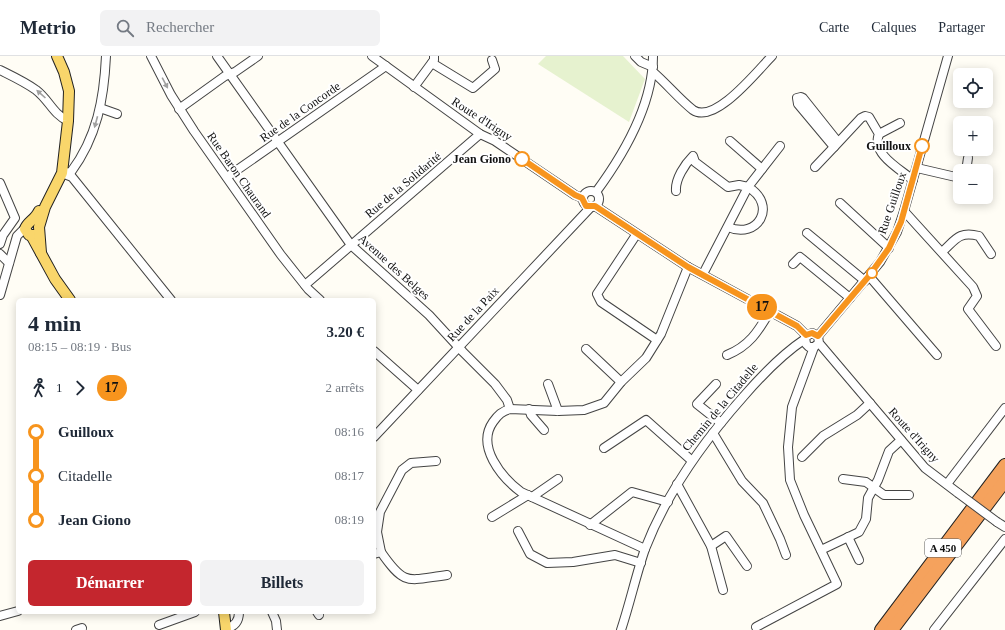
<!DOCTYPE html>
<html lang="fr">
<head>
<meta charset="utf-8">
<style>
	:root { --surface:#fff; --page:#f2f2f3; --text:#1f2937; --muted:#747a83; --line:#e0e1e3; --accent:#c4262e }
	body { margin:0; font-family:Georgia,serif; background:var(--page); color:var(--text); height:100vh; display:flex; flex-direction:column; font-size:15px; white-space:nowrap }
	* { box-sizing:border-box; margin:0 }
	p { font-size:13px; color:var(--muted) }
	.icon { flex:none; width:22px; height:22px; fill:none; stroke:currentColor; stroke-width:2; stroke-linecap:round; stroke-linejoin:round }
	.map { position:relative; flex:1; overflow:hidden }
	.details { position:absolute; left:16px; top:242px; width:360px; height:316px; display:flex; flex-direction:column; background:var(--surface); border-radius:6px; box-shadow:0 2px 10px #0003 }
	.details>* { flex:none }
	.badge { padding:0 8px; border-radius:13px; font-size:14px; line-height:26px }
	.tools { position:absolute; left:953px; top:12px; display:grid; gap:8px }
	.tools a { display:grid; place-items:center; width:40px; height:40px; border-radius:6px; background:var(--surface); box-shadow:0 2px 10px #0003; font-size:20px }
	.map>.badge { position:absolute; translate:-50% -50%; box-shadow:0 0 0 2px #fff }
	.legs { display:flex; align-items:center; gap:6px; height:44px; padding:0 12px; font-size:13px }
	.legs p { margin-inline-start:auto }
	.head { display:flex; align-items:center; justify-content:space-between; height:68px; padding:0 12px }
	h1 { font-size:22px; font-weight:800; line-height:30px }
	.button { display:flex; gap:8px; margin-top:auto; padding:8px 12px }
	.button a { flex:1; height:46px; border-radius:6px; background:var(--accent); color:#fff; font-size:16px; font-weight:800; line-height:46px; text-align:center }
	.button a+a { background:var(--page); color:var(--text) }
	ul { padding:0 12px; list-style:none }
	li { display:flex; align-items:center; gap:14px; height:44px; font-size:15px }
	li i { display:grid; place-items:center; width:6px; height:100%; margin:0 5px; background:currentColor }
	li i::after { content:''; width:10px; height:10px; margin:-5px; border:3px solid; border-radius:50%; background:var(--surface) }
	li p { margin-inline-start:auto }
	li:first-child i { background:linear-gradient(#0000 50%,currentColor 0) }
	li:last-child i { background:linear-gradient(currentColor 50%,#0000 0) }
	header { display:flex; align-items:center; gap:24px; box-sizing:border-box; height:56px; padding:0 20px; background:var(--surface); border-bottom:1px solid var(--line) }
	header strong { font-size:19px }
	nav { display:flex; gap:22px; margin-inline-start:auto; font-size:14px }
	.search { width:280px; height:36px; background:var(--page); display:flex; align-items:center; gap:10px; box-sizing:border-box; padding:0 14px; border-radius:6px; color:var(--muted); font-size:15px }
	.map>svg:first-child { display:block }
</style>
</head>
<body>
<header>
<strong>Metrio</strong>
<div class="search"><svg class="icon" aria-label="search" viewBox="0 0 24 24"><circle cx="10" cy="10" r="6"/><path d="M15 15l6 6"/></svg>Rechercher</div>
<nav><a>Carte</a><a>Calques</a><a>Partager</a></nav>
</header>
<div class="map">
<svg width="1005" height="574" viewBox="0 0 1005 574">
	<rect width="100%" height="100%" fill="#fffdf5"/>
	<!-- pitch -->
	<polygon fill="#e6f2cf" points="546,0 623,0 645,23 629,66 538,8"/>
	<g fill="none" stroke-linecap="round" stroke-linejoin="round">
		<defs>
			<g id="minor">
				<polyline points="151,0 171,39 194,75 281,199 308,233 320,244"/>
				<polyline points="217,0 351,189 429,259 463,296 495,328 507,344 510,353"/>
				<polyline points="372,0 480,78 495,85 575,139 582,142"/>
				<polyline points="635,0 641,6 653,11"/>
				<polyline points="432,7 473,32 495,13 492,4"/>
				<path d="M0,14C12,20 25,26 36,34C50,45 52,57 68,65"/>
				<path d="M653,16C667,28 679,43 693,54C715,69 758,14 772,0"/>
				<polyline points="414,31 434,4 434,0"/>
				<polyline points="100,52 117,58"/>
				<polyline points="179,53 225,20 235,16 258,0"/>
				<polyline points="879,78 900,67"/>
				<polyline points="730,85 762,113"/>
				<path d="M838,86L803,42L801,41L797,42L798,48L834,91L861,62L865,60L869,61L879,78C871,98 900,113 913,124"/>
				<polyline points="815,111 834,91"/>
				<polyline points="917,112 960,122"/>
				<polyline points="966,115 968,102"/>
				<polyline points="62,117 72,121 171,244"/>
				<path d="M62,117L71,116C97,81 104,43 106,0"/>
				<polyline points="227,121 386,10"/>
				<polyline points="0,127 15,162 3,179 0,188"/>
				<circle cx="591" cy="143" r="8"/>
				<path d="M676,135C675,123 685,108 693,100L695,106L728,131L739,129L748,131L703,218"/>
				<path d="M596,136C624,98 653,48 653,0"/>
				<polyline points="840,147 889,192"/>
				<polyline points="595,150 688,211 797,270 806,279"/>
				<polyline points="904,155 973,231 977,240 968,253 996,290"/>
				<path d="M728,171C758,184 778,149 748,131L780,90"/>
				<polyline points="807,177 865,225"/>
				<polyline points="636,179 597,238 601,246 657,284"/>
				<path d="M942,196C956,183 959,175 979,180L991,198"/>
				<polyline points="0,198 9,207"/>
				<polyline points="793,208 800,201 850,242"/>
				<polyline points="869,220 937,299"/>
				<polyline points="305,229 480,78"/>
				<polyline points="0,239 17,180 26,171"/>
				<polyline points="818,280 880,206 897,176 904,155 948,0"/>
				<polyline points="819,287 814,291 809,291 806,288 805,281 812,277 818,280 819,287 925,412 958,437"/>
				<polyline points="586,293 621,326"/>
				<polyline points="374,295 418,334"/>
				<path d="M727,299C749,290 758,276 770,255"/>
				<polyline points="548,328 558,355"/>
				<polyline points="716,328 697,348 721,367"/>
				<polyline points="529,353 531,359 544,374"/>
				<polyline points="713,377 742,425 763,447 780,483 786,499"/>
				<polyline points="374,381 590,152"/>
				<polyline points="604,392 646,364 691,404"/>
				<polyline points="802,401 823,380 857,359 870,347"/>
				<polyline points="843,423 866,426 884,439 909,439"/>
				<polyline points="677,428 711,490 723,534"/>
				<polyline points="947,428 1005,352"/>
				<polyline points="532,441 558,423"/>
				<polyline points="492,461 528,439"/>
				<polyline points="997,466 1005,471"/>
				<polyline points="590,469 632,436 668,446"/>
				<polyline points="518,475 530,498 547,507 573,506 615,499 641,507"/>
				<polyline points="848,481 859,504"/>
				<polyline points="711,490 726,480 747,510"/>
				<path d="M645,493L521,436C501,421 476,390 493,366C498,359 502,355 510,353L558,355L584,354L604,347L621,326L646,302L661,278L688,211"/>
				<polyline points="821,494 859,476 866,463 868,442 878,424 889,395 901,384"/>
				<polyline points="381,496 377,476 380,456 402,414 411,407 436,405"/>
				<path d="M374,498L381,496C405,531 408,524 447,519"/>
				<polyline points="272,556 276,565 277,574"/>
				<polyline points="317,556 319,559"/>
				<polyline points="0,560 18,555"/>
				<polyline points="159,569 195,556"/>
				<polyline points="756,571 837,528 804,459 790,424 788,391 792,351 814,291"/>
				<path d="M226,572C235,571 239,565 239,556"/>
				<polyline points="76,574 82,572"/>
				<path d="M621,574C630,547 636,519 645,493C667,436 703,386 743,341C762,319 781,299 805,283"/>
				<polyline points="934,574 1005,483"/>
			</g>
			<g id="major">
				<polyline points="31,179 55,223 70,244"/>
				<path d="M36,179H29L25,173C27,166 35,164 39,155"/>
				<polyline points="41,197 39,171 45,151 62,117 68,65 69,35 64,16 57,0"/>
				<polyline points="224,556 226,574"/>
			</g>
			<g id="highway">
				<polyline points="881,574 1005,409"/>
				<polyline points="892,574 1005,425"/>
			</g>
		</defs>
		<!-- minor casing -->
		<use href="#minor" stroke="#444" stroke-width="10"/>
		<!-- major casing -->
		<use href="#major" stroke="#222" stroke-width="12"/>
		<!-- highway casing -->
		<use href="#highway" stroke="#222" stroke-width="14"/>
		<!-- minor -->
		<use href="#minor" stroke="#fff" stroke-width="8"/>
		<!-- major -->
		<use href="#major" stroke="#f9d66b" stroke-width="10"/>
		<!-- highway -->
		<use href="#highway" stroke="#f5a25d" stroke-width="12"/>
		<defs>
			<polyline id="minor-bridge" points="958,437 997,466"/>
		</defs>
		<!-- minor-bridge casing -->
		<use href="#minor-bridge" stroke="#444" stroke-width="10" stroke-linecap="butt"/>
		<!-- minor-bridge -->
		<use href="#minor-bridge" stroke="#fff" stroke-width="8"/>
	</g>
	<!-- one-way arrows -->
	<defs><path id="oneway-solid" d="M-6-.8H1V-3.2L6.5 0L1 3.2V.8H-6Z"/></defs>
	<g fill="#a0a0a0">
		<use href="#oneway-solid" transform="translate(165 27) rotate(62)"/>
		<use href="#oneway-solid" transform="translate(41 38) rotate(-138)"/>
		<use href="#oneway-solid" transform="translate(96 66) rotate(105)"/>
	</g>
	<g fill="none" stroke-linecap="round" stroke-linejoin="round">
		<defs>
			<polyline id="line-1" points="522,103 575,139 582,142 586,150 595,150 688,211 797,270 806,279 812,277 818,280 869,220 889,192 901,166 922,90"/>
		</defs>
		<!-- line-1 casing -->
		<use href="#line-1" stroke="#fff" stroke-width="9"/>
		<!-- line-1 -->
		<use href="#line-1" stroke="#f7941d" stroke-width="6"/>
	</g>
	<!-- markers -->
	<g fill="#fff" stroke="#f7941d" stroke-width="2">
		<circle cx="922" cy="90" r="7"/>
		<circle cx="522" cy="103" r="7"/>
		<circle cx="872" cy="217" r="5"/>
	</g>
	<g text-anchor="middle" stroke-width="4" stroke-linejoin="round" paint-order="stroke">
		<!-- shield labels -->
		<rect fill="#fff" stroke="#585858" stroke-width="1" x="925" y="483" width="36" height="18" rx="3"/>
		<g font-size="11" font-weight="bold" fill="#111">
			<text x="943" y="496">A 450</text>
		</g>
		<!-- street labels -->
		<g font-size="12" fill="#111" stroke="#fff">
			<text transform="translate(300 56) rotate(-35)" y="4">Rue de la Concorde</text>
			<text transform="translate(482 63) rotate(33)" y="4">Route d'Irigny</text>
			<text transform="translate(239 119) rotate(55)" y="4">Rue Baron Chaurand</text>
			<text transform="translate(403 129) rotate(-40)" y="4">Rue de la Solidarité</text>
			<text transform="translate(892 147) rotate(-71)" y="4">Rue Guilloux</text>
			<text transform="translate(394 211) rotate(42)" y="4">Avenue des Belges</text>
			<text transform="translate(473 258) rotate(-47)" y="4">Rue de la Paix</text>
			<text transform="translate(720 351) rotate(-50)" y="4">Chemin de la Citadelle</text>
			<text transform="translate(914 379) rotate(48)" y="4">Route d'Irigny</text>
		</g>
		<!-- stop labels -->
		<g font-size="12" font-weight="bold" fill="#111" stroke="#fff" text-anchor="end">
			<text x="911" y="94">Guilloux</text>
			<text x="511" y="107">Jean Giono</text>
		</g>
	</g>
</svg>
<div class="tools">
<a><svg class="icon" aria-label="locate" viewBox="0 0 24 24"><circle cx="12" cy="12" r="6"/><path d="M12 2v4M12 18v4M2 12h4M18 12h4"/></svg></a>
<a>+</a>
<a>−</a>
</div>
<b class="badge" style="left:762px;top:251px;background:#f7941d;color:#111">17</b>
<section class="details">
<div class="head"><div><h1>4 min</h1><p>08:15 – 08:19 · Bus</p></div><b>3.20 €</b></div>
<div class="legs"><svg class="icon" aria-label="walk" viewBox="0 0 24 24"><circle cx="13" cy="4" r="2"/><path d="M13 8l-2 6 4 7M11 14l-3 7M7 12l3-4h3l4 4"/></svg>1<svg class="icon" aria-label="forward" viewBox="0 0 24 24"><path d="M9 5l7 7-7 7"/></svg><b class="badge" style="background:#f7941d;color:#111">17</b><p>2 arrêts</p></div>
<ul>
<li><i style="color:#f7941d"></i><b>Guilloux</b><p>08:16</p></li>
<li><i style="color:#f7941d"></i><span>Citadelle</span><p>08:17</p></li>
<li><i style="color:#f7941d"></i><b>Jean Giono</b><p>08:19</p></li>
</ul>
<div class="button"><a>Démarrer</a><a>Billets</a></div>
</section>
</div>
</body>
</html>
